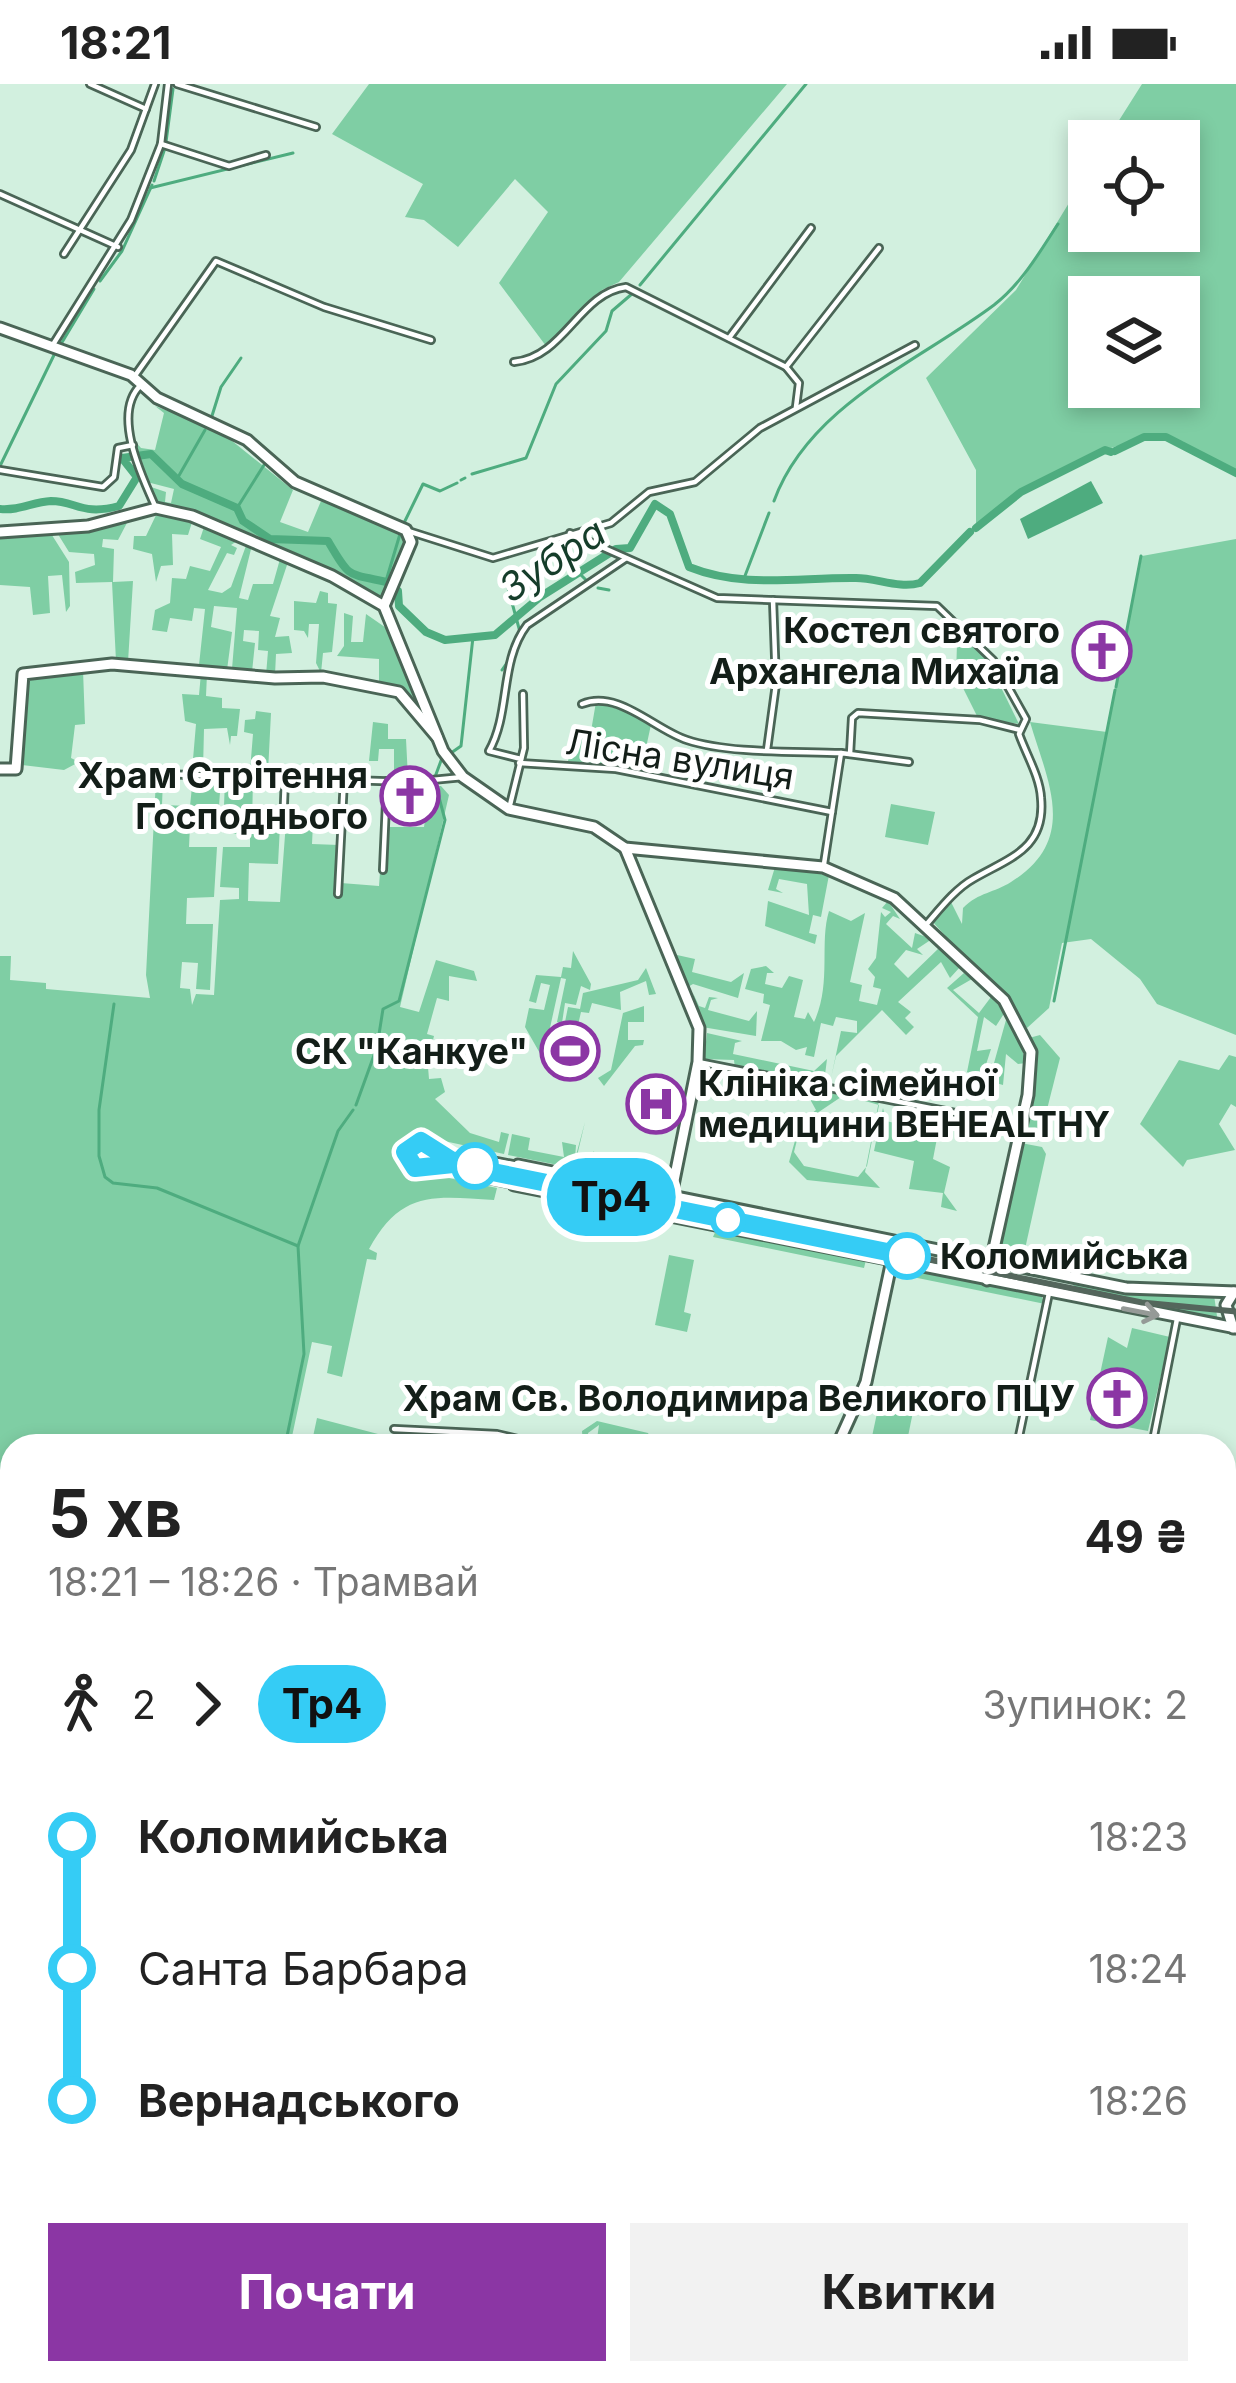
<!DOCTYPE html>
<html lang="uk">
<head>
<meta charset="utf-8">
<style>
	:root { --surface:#fff; --page:#f2f2f2; --text:#222; --muted:#767676; --accent:#8b36a4 }
	body { margin:0; font-family:Inter,sans-serif; background:var(--page); color:var(--text); height:100vh; display:flex; flex-direction:column; font-size:45px; white-space:nowrap }
	* { box-sizing:border-box; margin:0 }
	p { font-size:39px; color:var(--muted) }
	.icon { flex:none; width:66px; height:66px; fill:none; stroke:currentColor; stroke-width:2; stroke-linecap:round; stroke-linejoin:round }
	.map { position:relative; flex:1; overflow:hidden }
	.panel { position:absolute; left:0px; top:1350px; width:1236px; height:951px; display:flex; flex-direction:column; background:var(--surface); border-radius:36px 36px 0 0; box-shadow:0 6px 18px #0003 }
	.panel>* { flex:none }
	.badge { padding:0 24px; border-radius:39px; font-size:42px; line-height:78px }
	.fabs { position:absolute; left:1068px; top:36px; display:grid; gap:24px }
	.fabs a { display:grid; place-items:center; width:132px; height:132px; border-radius:0px; background:var(--surface); box-shadow:0 6px 18px #0003; font-size:60px }
	.map>.badge { position:absolute; translate:-50% -50%; box-shadow:0 0 0 6px #fff }
	.legs { display:flex; align-items:center; gap:18px; height:132px; padding:0 48px; font-size:39px }
	.legs p { margin-inline-start:auto }
	.overview { display:flex; align-items:center; justify-content:space-between; height:204px; padding:0 48px }
	h1 { font-size:66px; font-weight:700; line-height:90px }
	.action { display:flex; gap:24px; margin-top:auto; padding:24px 48px }
	.action a { flex:1; height:138px; border-radius:0px; background:var(--accent); color:#fff; font-size:48px; font-weight:700; line-height:138px; text-align:center }
	.action a+a { background:var(--page); color:var(--text) }
	ul { padding:0 48px; list-style:none }
	li { display:flex; align-items:center; gap:42px; height:132px; font-size:45px }
	li i { display:grid; place-items:center; width:18px; height:100%; margin:0 15px; background:currentColor }
	li i::after { content:''; width:30px; height:30px; margin:-15px; border:9px solid; border-radius:50%; background:var(--surface) }
	li p { margin-inline-start:auto }
	li:first-child i { background:linear-gradient(#0000 50%,currentColor 0) }
	li:last-child i { background:linear-gradient(currentColor 50%,#0000 0) }
	.status { display:flex; justify-content:space-between; align-items:center; height:84px; padding:0 60px; background:var(--surface); direction:ltr }
	.status svg { height:33px; fill:currentColor }
	.map>svg:first-child { display:block }
</style>
</head>
<body>
<div class="status"><b>18:21</b><svg viewBox="0 0 49 12"><path d="M0 12V9h3v3zM5 12V6h3v6zM10 12V3h3v9zM15 12V0h3v12zM26 1h20v11H26zM47 4h2v5h-2z"/></svg></div>
<div class="map">
<svg width="1236" height="2299" viewBox="0 0 1236 2299">
	<rect width="100%" height="100%" fill="#d2f0df"/>
	<!-- green -->
	<g fill="#7fcea4" fill-rule="evenodd">
		<polygon points="369,0 787,0 619,198 602,206 546,262 499,199 548,128 515,95 458,163 424,136 405,133 423,100 332,50"/>
		<path d="M1142,0H1236V389L1184,365V358C1121,341 1029,401 976,444V386L926,294L1016,206L1089,86V147H1179V57H1106ZM1089,213H1179V303H1089Z"/>
		<polygon points="139,305 233,350 292,399 241,357 221,348 293,406 280,438 308,448 321,417 401,447 407,457 384,513 159,422 148,402 166,408 165,418 171,419 174,405 147,398 133,355 141,364 155,366 164,329 155,322 168,327"/>
		<polygon points="158,427 193,435 188,451 172,450 173,481 161,482 156,498 152,470 133,465 134,452 146,452"/>
		<polygon points="129,435 118,456 103,455 102,463 114,465 113,498 133,497 128,578 116,577 112,498 76,499 75,488 95,481 94,470 69,468 56,447"/>
		<polygon points="205,440 240,455 231,461 237,464 234,471 227,469 208,506 222,509 231,503 247,459 252,461 239,514 248,516 253,500 273,500 280,475 273,470 288,478 270,532 280,534 275,553 289,552 292,569 276,570 275,591 266,591 268,567 258,566 259,547 244,546 243,557 255,559 252,588 232,585 237,524 214,522 211,543 232,548 227,586 199,581 205,525 194,524 192,537 170,534 167,548 152,546 155,526 170,519 172,494 186,495 190,482 210,487 221,463 200,455"/>
		<polygon points="50,448 69,478 70,522 66,528 62,491 48,492 50,529 33,531 30,503 0,501 0,449"/>
		<path d="M1236,455V951L1157,920L1140,895L1091,855L1062,859L1049,924L1027,944L932,837L951,818L962,840L963,824C979,808 994,809 1011,798C1079,755 1048,699 1030,638L1107,648L1142,472Z"/>
		<polygon points="320,507 328,509 328,519 337,520 332,568 323,569 321,589 316,579 319,540 309,540 308,554 304,547 294,546 294,517 316,519"/>
		<polygon points="344,529 353,532 351,558 363,558 366,530 392,548 430,639 403,608 379,600 379,575 337,572 344,562"/>
		<polygon points="969,554 988,577 1019,640 978,634 956,590 957,560"/>
		<polygon points="83,586 85,640 75,641 71,674 79,678 64,686 22,681 25,591"/>
		<polygon points="201,589 207,590 206,612 222,614 222,624 240,625 237,652 231,652 230,661 227,644 204,645 203,686 192,687 196,640 185,637 182,610 199,611"/>
		<polygon points="596,618 652,636 641,687 568,677 572,651 590,653"/>
		<polygon points="256,627 271,629 268,688 250,687 253,650 244,648 245,636 255,635"/>
		<polygon points="373,638 388,640 388,655 406,655 408,694 394,694 394,665 379,665 378,677 369,677"/>
		<path d="M193,693L221,694L219,722H191L189,763H217L214,813L187,814L186,840H213L210,906L196,905L198,879L182,878L180,904L190,905L192,921L196,910L214,911L220,816L239,815V804L220,803L223,763H250V751L223,749L225,695H253L252,740L280,742L278,780L249,779L248,817L280,818L286,738L313,739L312,760L339,761L335,812H340L341,799L379,802L380,788L386,787L388,743H424L430,702H441L449,711L400,923L419,928L436,876L474,887L477,897L449,892V917L437,914L427,950L434,952L431,964L454,966L452,974L438,975L437,981L428,983L429,995L441,994L445,1008L435,1015L470,1049L499,1058L501,1048L509,1050L504,1070L421,1052L404,1060L401,1073L410,1086L497,1104L494,1116C434,1112 401,1106 369,1165L377,1169L376,1176L367,1175L342,1293L327,1289L332,1262L312,1258L290,1362H12V1686L0,1692V872H11L10,896L46,899V905L150,914L146,891L156,695H163L162,721L190,722Z"/>
		<polygon points="891,720 935,728 928,761 885,753"/>
		<polygon points="775,783 829,791 821,833 813,831 809,849 817,851 815,860 765,842 768,817 809,831 807,800 779,795 776,805 783,809 768,806"/>
		<path d="M888,817L900,835L893,832L886,840L912,864L915,849L932,855L917,865L923,871L906,866L894,880L908,894L939,864L960,883L950,894L941,878L898,918L911,928L905,934L914,943L906,951L882,926L836,972L831,994L841,947L857,949V937L836,933L833,942L821,939L814,973L805,971L807,963L796,966L781,957H761L770,921L763,919L764,910L745,905L751,885L766,882L774,889H767L765,900L782,904L789,892L803,896L794,933L805,935L808,928L814,938C832,900 819,859 829,827L851,837L865,829L850,898L862,901L859,917L877,921L881,905L873,903L875,893L868,885L876,874L881,828L885,833L891,828L882,824Z"/>
		<polygon points="573,867 591,900 590,906 581,902 576,921 565,919 562,939 557,938 566,895 561,894 544,971 550,973 556,941 562,942 550,987 525,943 529,924 544,926 550,901 541,899 536,919 529,917 536,891 561,893 563,883 571,884"/>
		<polygon points="677,871 695,875 692,888 731,898 744,889 738,914 693,900 686,904 673,877"/>
		<polygon points="646,884 656,910 649,911 646,897 620,908 621,926 592,919 589,929 581,928 578,941 565,938 568,923 580,925 583,909 638,896"/>
		<polygon points="964,889 972,895 953,906 979,929 991,913 1005,928 996,942 984,933 977,967 991,965 981,996 967,988 978,933 947,904"/>
		<polygon points="693,909 699,922 705,924 709,913 718,914 711,916 708,926 749,937 757,927 756,952 702,943"/>
		<polygon points="644,922 644,938 628,938 628,956 644,956 643,961 635,962 604,1002 598,994 611,986 623,929"/>
		<polygon points="1006,936 1014,938 1026,979 1018,980 1006,970 1003,1001 989,997"/>
		<polygon points="707,949 742,957 735,959 733,970 814,987 827,975 824,999 801,990 798,996 735,985 734,976 704,975"/>
		<polygon points="1040,951 1060,974 1039,1057 1023,1053 1029,954"/>
		<polygon points="1229,971 1236,973 1236,1023 1231,1020 1219,1040 1235,1066 1187,1076 1183,1083 1140,1040 1179,976 1219,986"/>
		<path d="M814,1006L879,1017L865,1088L880,1104L807,1096L789,1078L800,1039L816,1026L811,1017ZM844,1011L879,1021L867,1082L858,1093L804,1082L794,1068L801,1040Z"/>
		<polygon points="883,1024 886,1037 938,1049 933,1075 950,1083 944,1109 957,1127 941,1123 943,1109 909,1105 914,1077 874,1067"/>
		<polygon points="585,1038 577,1072 589,1075 594,1067 595,1090 582,1087 576,1077 578,1085 508,1071 512,1050 530,1054 528,1066 564,1073 562,1058 576,1061 575,1075"/>
		<polygon points="1021,1059 1042,1063 1046,1070 1025,1165 998,1160"/>
		<polygon points="743,1130 884,1158 881,1171 741,1142"/>
		<polygon points="716,1146 866,1176 864,1184 713,1153"/>
		<polygon points="669,1171 694,1176 684,1228 691,1230 687,1248 655,1241"/>
		<polygon points="901,1182 1041,1211 1045,1220 893,1189"/>
		<polygon points="1074,1198 1150,1210 1214,1211 1218,1239 1072,1210"/>
		<polygon points="1132,1244 1170,1253 1148,1347 1090,1336 1108,1253 1127,1264"/>
		<polygon points="892,1309 905,1312 914,1323 906,1362 870,1362 880,1315"/>
		<polygon points="317,1334 378,1350 379,1357 330,1353 327,1362 311,1362"/>
		<polygon points="597,1337 648,1349 655,1362 643,1351 640,1362 596,1362 599,1341 588,1349 590,1362 583,1362 582,1347"/>
		<polygon points="163,2289 432,2289 431,2299 353,2299 353,2291 347,2299 155,2299"/>
	</g>
	<!-- water -->
	<polygon fill="#4eac7f" points="1091,397 1103,419 1028,455 1020,435"/>
	<g fill="none" stroke-linecap="round" stroke-linejoin="round">
		<!-- stream -->
		<g stroke="#4eac7f" stroke-width="3">
			<polyline points="166,58 173,5"/>
			<polyline points="154,97 165,64"/>
			<polyline points="150,104 293,69"/>
			<polyline points="100,197 122,167 152,101"/>
			<polyline points="640,201 806,0"/>
			<polyline points="61,260 94,205"/>
			<polyline points="211,335 221,303 241,274"/>
			<polyline points="0,382 55,269"/>
			<polyline points="472,390 526,374 556,300 606,247 612,227 633,209"/>
			<polyline points="177,395 205,346"/>
			<polyline points="461,396 465,394"/>
			<path d="M774,417C809,321 918,278 994,221C1022,199 1039,169 1058,140"/>
			<polyline points="237,424 264,381"/>
			<polyline points="403,441 423,400 440,407 457,399"/>
			<polyline points="579,489 591,501"/>
			<polyline points="505,493 520,548"/>
			<polyline points="386,497 400,450"/>
			<polyline points="743,497 769,429"/>
			<polyline points="598,504 609,506"/>
			<polyline points="502,586 511,573"/>
			<polyline points="1116,603 1141,472"/>
			<polyline points="451,669 461,662 473,553"/>
			<polyline points="435,693 442,674"/>
			<polyline points="1054,917 1115,606"/>
			<polyline points="114,920 99,1026 99,1072 105,1093 113,1099 157,1104 298,1162"/>
			<polyline points="356,1021 377,963 383,925 399,917 445,736 436,702"/>
			<polyline points="285,1362 304,1270 298,1162 338,1047 353,1026"/>
		</g>
		<!-- river -->
		<g stroke="#4eac7f" stroke-width="8">
			<polyline points="1115,367 1144,353 1166,353 1236,389"/>
			<path d="M0,425C20,427 32,418 51,417C76,417 82,432 119,422L137,393L122,374L151,370L182,400L237,424L243,437L270,455L328,457C351,496 346,489 392,499"/>
			<polyline points="976,444 1021,408 1105,366 1111,368"/>
			<path d="M398,507L399,522L426,548L445,556L495,551L540,513L616,465L630,464L655,420L670,430L689,483C744,505 799,493 856,494C877,494 899,505 920,499L970,448"/>
		</g>
		<defs>
			<g id="street">
				<polyline points="90,0 146,25"/>
				<polyline points="177,0 316,43"/>
				<polyline points="161,60 229,82 266,71"/>
				<polyline points="0,110 118,163"/>
				<polyline points="64,170 131,66 155,0"/>
				<polyline points="729,254 811,144"/>
				<polyline points="54,259 131,136 161,60 168,0"/>
				<path d="M514,278C565,273 579,209 626,203L786,283L799,299L796,323"/>
				<polyline points="786,283 879,164"/>
				<polyline points="134,293 216,177 324,223 431,256"/>
				<path d="M141,301C111,329 142,393 156,424"/>
				<polyline points="0,386 103,403 114,393 118,364 133,361"/>
				<polyline points="408,447 493,474 611,439 649,408 695,398 760,344 915,261"/>
				<path d="M570,449L717,514L937,522L993,576L1026,635L1019,650C1026,670 1040,693 1041,714C1046,765 1009,774 973,795C955,805 939,826 925,842"/>
				<path d="M582,620C618,605 655,646 687,656C729,670 796,667 841,669"/>
				<polyline points="767,666 776,600 773,516"/>
				<polyline points="850,670 852,634 858,629 980,636 1020,646"/>
				<path d="M521,675L489,667C511,628 499,578 527,541L625,475"/>
				<polyline points="519,679 616,685 832,728"/>
				<polyline points="160,690 411,698 463,693"/>
				<polyline points="509,725 524,664 523,610"/>
				<polyline points="283,744 285,693"/>
				<polyline points="824,780 841,669 909,678"/>
				<polyline points="383,786 387,697"/>
				<polyline points="338,810 344,695"/>
				<polyline points="698,978 1021,1042"/>
				<polyline points="471,1072 518,1081"/>
				<polyline points="465,1091 513,1101"/>
				<polyline points="394,1345 497,1350 547,1362"/>
				<polyline points="1017,1362 1049,1209"/>
				<polyline points="1152,1362 1177,1235"/>
				<polyline points="1224,1591 1236,1610"/>
				<polyline points="1224,1633 1236,1625"/>
				<polyline points="1224,1757 1236,1756"/>
				<polyline points="1225,1757 1236,1777"/>
				<polyline points="8,2030 2,1928 12,1914"/>
				<polyline points="0,2035 12,2027"/>
				<polyline points="1224,2142 1236,2144"/>
				<polyline points="0,2250 12,2238"/>
				<polyline points="106,2289 110,2299"/>
				<polyline points="605,2289 606,2299"/>
				<polyline points="617,2289 685,2299"/>
			</g>
			<g id="secondary">
				<polyline points="0,244 131,291 157,314 247,356 295,398 406,446 411,458 384,522"/>
				<polyline points="0,448 88,442 156,424 192,432 332,492 384,522 443,667 463,693 509,725 594,743 625,764 823,783 894,814 1004,916 1031,968 1028,1011 987,1196"/>
				<polyline points="0,685 16,685 23,590 112,580 275,594 323,593 399,608 437,653"/>
				<polyline points="625,764 699,944 698,978 667,1131"/>
				<polyline points="1236,1208 1126,1204 518,1081 511,1092 514,1101 1236,1244"/>
				<polyline points="1233,1244 1226,1221 1234,1208"/>
				<polyline points="837,1362 866,1298 892,1176"/>
				<polyline points="1224,1531 1236,1529"/>
				<polyline points="0,1694 12,1689"/>
				<polyline points="0,1781 12,1781"/>
				<polyline points="0,2141 12,2133"/>
			</g>
			<g id="primary">
				<polyline points="1224,2003 1236,2003"/>
				<polyline points="147,2299 155,2289"/>
			</g>
		</defs>
		<!-- street casing -->
		<use href="#street" stroke="#4a6556" stroke-width="10"/>
		<!-- secondary casing -->
		<use href="#secondary" stroke="#4a6556" stroke-width="15"/>
		<!-- primary casing -->
		<use href="#primary" stroke="#4a6556" stroke-width="16"/>
		<!-- street -->
		<use href="#street" stroke="#fff" stroke-width="4.5"/>
		<!-- secondary -->
		<use href="#secondary" stroke="#fff" stroke-width="9"/>
		<!-- primary -->
		<use href="#primary" stroke="#fff" stroke-width="10"/>
		<!-- tram -->
		<polyline stroke="#54665c" stroke-width="3" points="1236,1226 1142,1217 457,1078 421,1057 405,1068 415,1084 453,1080 1142,1220 1236,1229"/>
		<!-- rail -->
		<g stroke="#54665c" stroke-width="3">
			<polyline points="1224,1924 1236,1924"/>
			<polyline points="0,2225 12,2216"/>
			<polyline points="910,2289 928,2299"/>
			<polyline points="471,2299 472,2289"/>
		</g>
	</g>
	<!-- one-way arrows -->
	<defs><path id="oneway-shaft" d="M-6 0H5M1.5-3L5.5 0L1.5 3" fill="none" stroke-width="1.6" stroke-linecap="round" stroke-linejoin="round" transform="scale(3)"/></defs>
	<use stroke="#959a97" href="#oneway-shaft" transform="translate(1141 1228) rotate(11)"/>
	<g fill="none" stroke-linecap="round" stroke-linejoin="round">
		<defs>
			<polyline id="line-1" points="475,1082 451,1076 421,1057 405,1068 415,1084 453,1080 907,1172"/>
		</defs>
		<!-- line-1 casing -->
		<use href="#line-1" stroke="#fff" stroke-width="27"/>
		<!-- line-1 -->
		<use href="#line-1" stroke="#35ccf5" stroke-width="18"/>
	</g>
	<!-- icons -->
	<defs>
		<symbol id="church-ring" viewBox="-11 -11 22 22"><circle r="9.5" fill="#fff" stroke="#8b36a4" stroke-width="1.5"/><path d="M-1.2-6h2.4v3.5h3.3v2.4h-3.3V6h-2.4V-.1h-3.3v-2.4h3.3Z" fill="#8b36a4"/></symbol>
		<symbol id="stadium-ring" viewBox="-11 -11 22 22"><circle r="9.5" fill="#fff" stroke="#8b36a4" stroke-width="1.5"/><path d="M0-5a6.5 5 0 1 0 0 10a6.5 5 0 1 0 0-10ZM-3.5-1.8h7v3.6h-7Z" fill="#8b36a4"/></symbol>
		<symbol id="hospital-ring" viewBox="-11 -11 22 22"><circle r="9.5" fill="#fff" stroke="#8b36a4" stroke-width="1.5"/><path d="M-5-5h3v3.5h4V-5h3V5h-3V1.5h-4V5h-3Z" fill="#8b36a4"/></symbol>
	</defs>
	<g fill-rule="evenodd">
		<use href="#church-ring" x="1069" y="534" width="66" height="66"/>
		<use href="#church-ring" x="377" y="679" width="66" height="66"/>
		<use href="#stadium-ring" x="537" y="934" width="66" height="66"/>
		<use href="#hospital-ring" x="623" y="987" width="66" height="66"/>
		<use href="#church-ring" x="1084" y="1281" width="66" height="66"/>
	</g>
	<!-- markers -->
	<g fill="#fff" stroke="#35ccf5" stroke-width="6">
		<circle cx="475" cy="1082" r="21"/>
		<circle cx="728" cy="1136" r="15"/>
		<circle cx="907" cy="1172" r="21"/>
	</g>
	<g text-anchor="middle" stroke-width="10" stroke-linejoin="round" paint-order="stroke">
		<!-- poi labels -->
		<g font-size="36" font-weight="bold" fill="#131e18" stroke="#fff" text-anchor="end">
			<text x="1060" y="559">Костел святого<tspan x="1060" dy="41">Архангела Михаїла</tspan></text>
			<text x="368" y="704">Храм Стрітення<tspan x="368" dy="41">Господнього</tspan></text>
			<text x="528" y="980">СК "Канкуе"</text>
			<text x="698" y="1012" text-anchor="start">Клініка сімейної<tspan x="698" dy="41">медицини BEHEALTHY</tspan></text>
			<text x="1075" y="1327">Храм Св. Володимира Великого ПЦУ</text>
		</g>
		<!-- street labels -->
		<g font-size="36" fill="#131e18" stroke="#fff">
			<text transform="translate(680 675) rotate(9)" y="13">Лісна вулиця</text>
		</g>
		<!-- stop labels -->
		<g font-size="36" font-weight="bold" fill="#131e18" stroke="#fff" text-anchor="start">
			<text x="940" y="1185">Коломийська</text>
		</g>
		<!-- water labels -->
		<g font-size="39" font-style="italic" fill="#153d2a" stroke="#fff">
			<text transform="translate(552 476) rotate(-33)" y="14">Зубра</text>
		</g>
	</g>
</svg>
<div class="fabs">
<a><svg class="icon" aria-label="locate" viewBox="0 0 24 24"><circle cx="12" cy="12" r="6"/><path d="M12 2v4M12 18v4M2 12h4M18 12h4"/></svg></a>
<a><svg class="icon" aria-label="layers" viewBox="0 0 24 24"><path d="M12 4l9 5-9 5-9-5zM3 14l9 5 9-5"/></svg></a>
</div>
<b class="badge" style="left:611px;top:1113px;background:#35ccf5;color:#111">Тр4</b>
<section class="panel">
<div class="overview"><div><h1>5 хв</h1><p>18:21 – 18:26 · Трамвай</p></div><b>49 ₴</b></div>
<div class="legs"><svg class="icon" aria-label="walk" viewBox="0 0 24 24"><circle cx="13" cy="4" r="2"/><path d="M13 8l-2 6 4 7M11 14l-3 7M7 12l3-4h3l4 4"/></svg>2<svg class="icon" aria-label="forward" viewBox="0 0 24 24"><path d="M9 5l7 7-7 7"/></svg><b class="badge" style="background:#35ccf5;color:#111">Тр4</b><p>Зупинок: 2</p></div>
<ul>
<li><i style="color:#35ccf5"></i><b>Коломийська</b><p>18:23</p></li>
<li><i style="color:#35ccf5"></i><span>Санта Барбара</span><p>18:24</p></li>
<li><i style="color:#35ccf5"></i><b>Вернадського</b><p>18:26</p></li>
</ul>
<div class="action"><a>Почати</a><a>Квитки</a></div>
</section>
</div>
</body>
</html>
